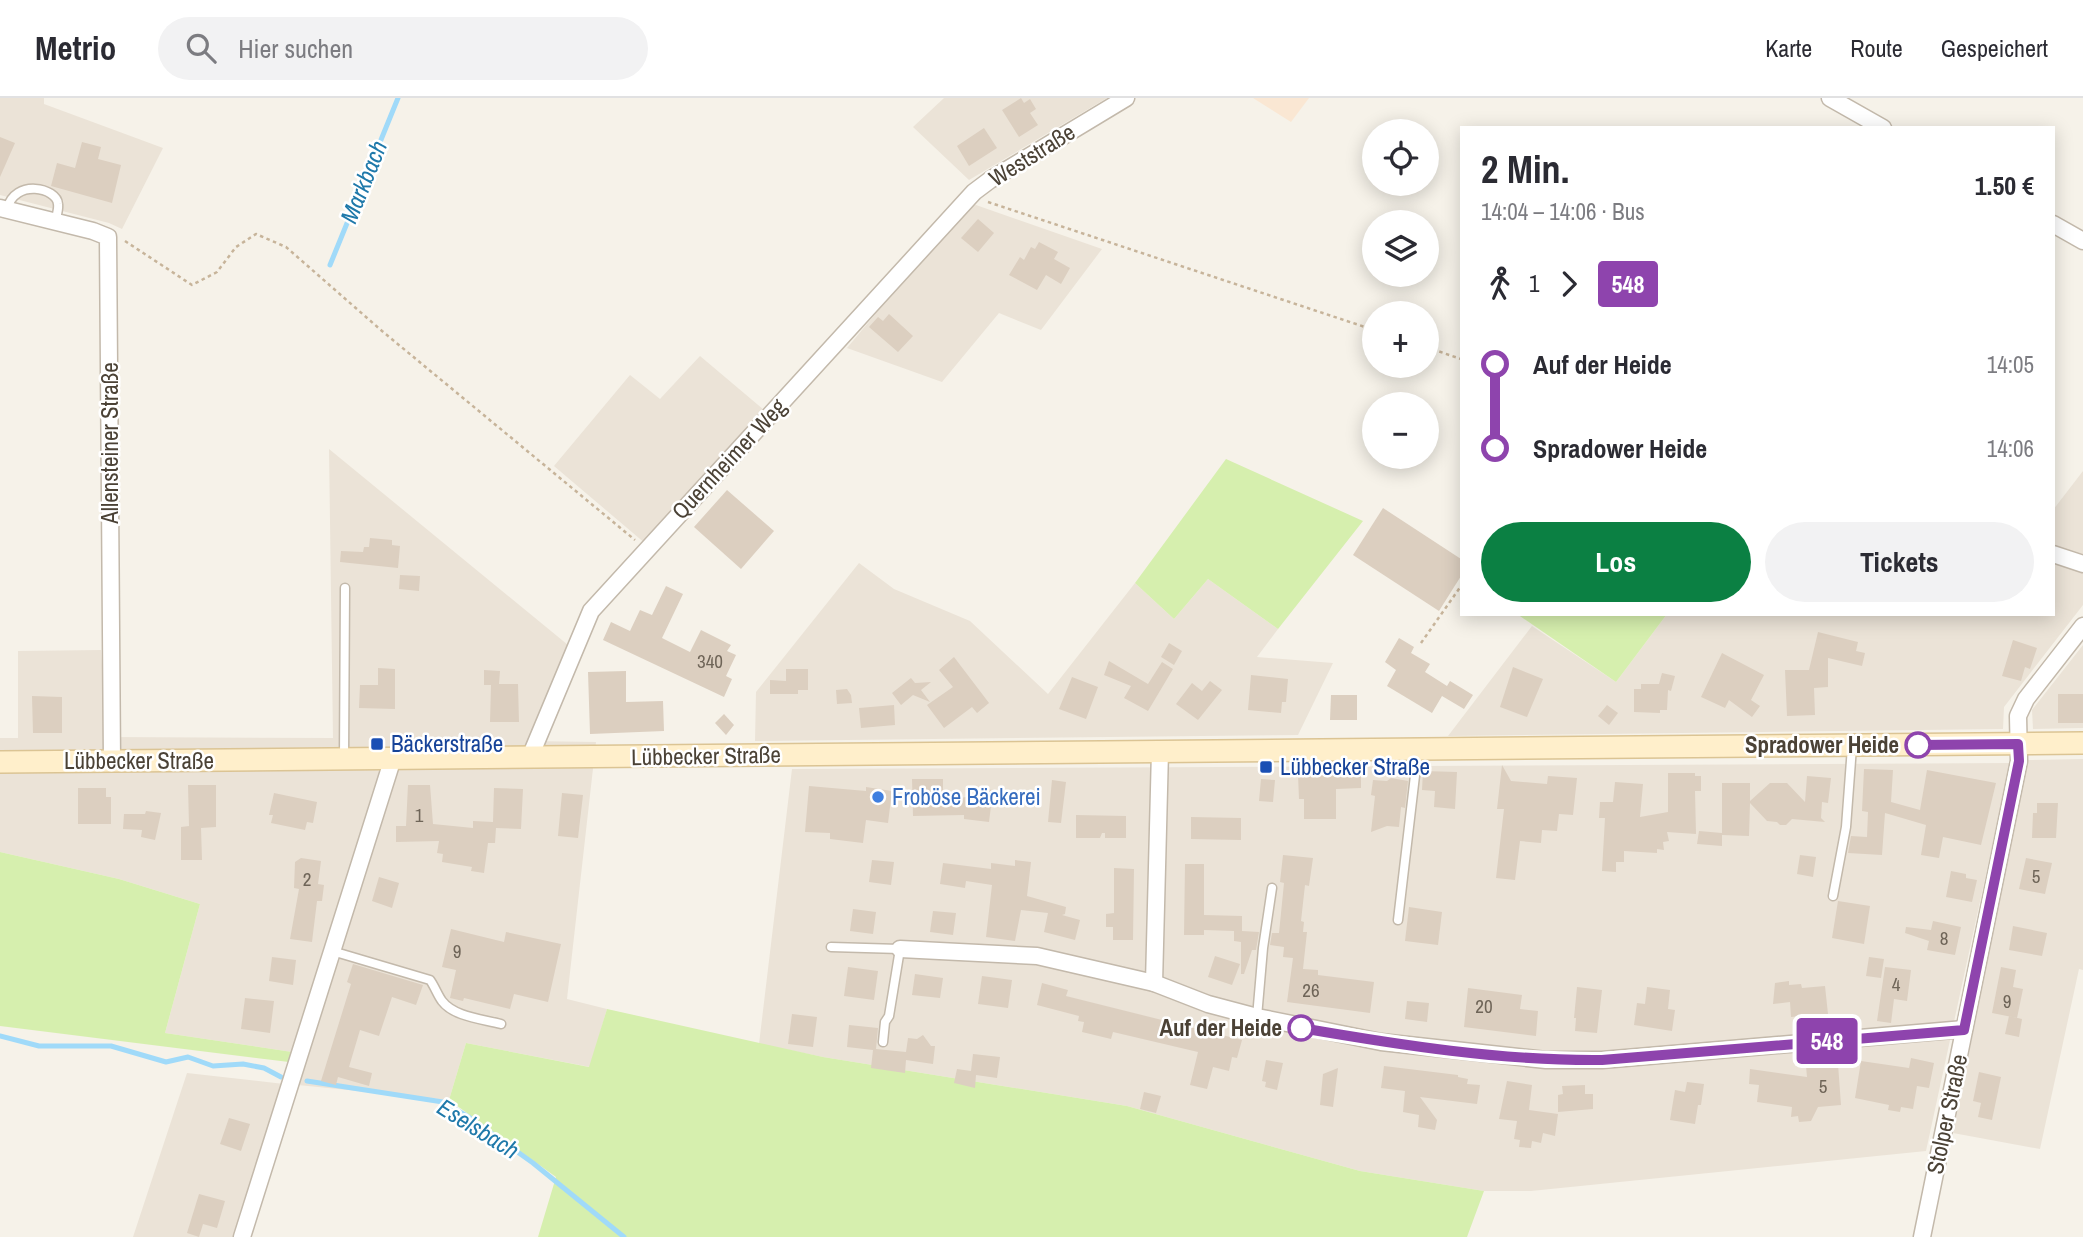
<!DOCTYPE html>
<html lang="de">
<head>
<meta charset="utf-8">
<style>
	:root { --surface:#fff; --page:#f2f2f3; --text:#2b2b33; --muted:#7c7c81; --line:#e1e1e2; --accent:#0b8043 }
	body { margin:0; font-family:"Archivo Narrow",sans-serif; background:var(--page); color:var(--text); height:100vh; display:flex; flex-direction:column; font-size:26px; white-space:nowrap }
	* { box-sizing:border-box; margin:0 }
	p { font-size:23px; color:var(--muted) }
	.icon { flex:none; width:38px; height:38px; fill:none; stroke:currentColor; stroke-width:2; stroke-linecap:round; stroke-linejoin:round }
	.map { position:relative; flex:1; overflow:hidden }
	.details { position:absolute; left:1460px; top:28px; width:595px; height:490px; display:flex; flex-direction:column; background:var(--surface); border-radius:0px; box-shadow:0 4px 18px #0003 }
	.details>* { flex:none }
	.badge { padding:0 14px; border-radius:5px; font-size:24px; line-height:46px }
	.controls { position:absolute; left:1362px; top:21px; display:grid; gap:14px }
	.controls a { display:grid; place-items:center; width:77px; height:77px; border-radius:50%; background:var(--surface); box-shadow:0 4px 18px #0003; font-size:35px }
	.map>.badge { position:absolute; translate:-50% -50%; box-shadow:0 0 0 4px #fff }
	.legs { display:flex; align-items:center; gap:10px; height:77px; padding:0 21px; font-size:23px }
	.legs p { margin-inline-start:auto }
	.summary { display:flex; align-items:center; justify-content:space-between; height:119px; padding:0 21px }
	h1 { font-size:38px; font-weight:700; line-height:52px }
	.action { display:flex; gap:14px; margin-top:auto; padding:14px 21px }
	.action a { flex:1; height:80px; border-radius:42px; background:var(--accent); color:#fff; font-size:28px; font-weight:700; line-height:80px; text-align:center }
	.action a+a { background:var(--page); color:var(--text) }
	ul { padding:0 21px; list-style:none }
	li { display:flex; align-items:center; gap:24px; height:84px; font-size:26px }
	li i { display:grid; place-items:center; width:10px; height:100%; margin:0 9px; background:currentColor }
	li i::after { content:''; width:18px; height:18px; margin:-9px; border:5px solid; border-radius:50%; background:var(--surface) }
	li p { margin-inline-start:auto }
	li:first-child i { background:linear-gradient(#0000 50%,currentColor 0) }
	li:last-child i { background:linear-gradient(currentColor 50%,#0000 0) }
	header { display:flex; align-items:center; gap:42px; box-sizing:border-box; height:98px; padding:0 35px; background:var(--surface); border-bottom:2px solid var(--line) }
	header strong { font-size:33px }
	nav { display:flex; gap:38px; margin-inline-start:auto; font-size:24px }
	.search { width:490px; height:63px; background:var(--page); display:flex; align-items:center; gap:18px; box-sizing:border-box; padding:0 24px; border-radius:38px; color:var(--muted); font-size:26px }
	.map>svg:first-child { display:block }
</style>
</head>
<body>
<header>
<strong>Metrio</strong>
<div class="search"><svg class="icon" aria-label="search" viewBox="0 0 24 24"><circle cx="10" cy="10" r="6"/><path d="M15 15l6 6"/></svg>Hier suchen</div>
<nav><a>Karte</a><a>Route</a><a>Gespeichert</a></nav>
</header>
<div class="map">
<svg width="2083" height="1139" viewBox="0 0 2083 1139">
	<rect width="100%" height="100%" fill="#f6f2e9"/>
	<!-- residential -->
	<g fill="#ebe3d7">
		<polygon points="0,0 44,0 44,6 163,50 122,131 109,125 0,97"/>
		<polygon points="944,0 1107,0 969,82 913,29"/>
		<polygon points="976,107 1102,151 1041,232 999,215 942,284 847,250 963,111"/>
		<polygon points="700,258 764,312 646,446 554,368 630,277 660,301"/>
		<polygon points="329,351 568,547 528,643 596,644 567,901 607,911 590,969 466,945 449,1002 298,987 250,1139 133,1139 187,975 284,986 292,954 165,935 200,806 119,781 0,754 0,640 18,640 18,553 101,552 107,639 333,640"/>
		<polygon points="2083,373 2083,457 2053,447 2053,412"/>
		<polygon points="2053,461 2083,471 2083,507 2004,609 2003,631 1448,638 1532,528 1616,584 1667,516 2053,516"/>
		<polygon points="859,465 894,491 970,523 1048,596 1135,485 1174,521 1208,481 1278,531 1257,559 1333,565 1298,637 755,643 756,594"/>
		<polygon points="2083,547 2083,630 2033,631 2032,612"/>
		<polygon points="2083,661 2083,872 2079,871 2040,1051 1953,1035 2028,662"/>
		<polygon points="2010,665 1926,1053 1531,1093 1484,1093 1360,1073 1127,1008 823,959 759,946 792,671"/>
	</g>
	<!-- commercial -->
	<polygon fill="#fae7d3" points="1253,0 1309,0 1291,24"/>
	<!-- green -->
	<g fill="#d6efae">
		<polygon points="1226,361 1363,423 1278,531 1208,481 1174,521 1135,485"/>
		<polygon points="1517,516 1667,516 1616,584"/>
		<polygon points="0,754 119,781 200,806 165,935 292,954 289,964 0,928"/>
		<polygon points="607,911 823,959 1127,1008 1360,1073 1484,1093 1467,1139 538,1139 556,1079 449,1002 466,945 589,969"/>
	</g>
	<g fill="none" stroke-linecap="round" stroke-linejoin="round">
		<!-- stream -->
		<g stroke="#a0daf9" stroke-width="5">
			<polyline points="330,167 398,0"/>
			<polyline points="0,938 39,948 111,948 166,964 188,959 213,968 243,966 264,970 281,979"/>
			<polyline points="307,983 443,1004 470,1020 533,1065 624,1139"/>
		</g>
	</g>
	<!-- building -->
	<g fill="#dccfc0">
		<polygon points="1021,0 1024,5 1030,1 1036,11 1030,15 1038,27 1019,39 1002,12"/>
		<polygon points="984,30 997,50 969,68 957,48"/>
		<polygon points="0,39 15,45 0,79"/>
		<polygon points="82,44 101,49 98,61 121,67 112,105 51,88 57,65 75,70"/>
		<polygon points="978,121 994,135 978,154 961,140"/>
		<polygon points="1039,144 1058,154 1054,161 1070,170 1061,186 1046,177 1037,192 1009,177 1020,159 1024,162 1031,149 1035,151"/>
		<polygon points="889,216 913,238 898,254 869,229 878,219 883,223"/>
		<polygon points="727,392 774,433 741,471 694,429"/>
		<polygon points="1383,410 1461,461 1461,478 1439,513 1353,457"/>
		<polygon points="370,440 392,442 392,447 400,448 398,470 340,464 341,453 363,454 364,449 369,449"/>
		<polygon points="400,477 420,478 419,493 399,491"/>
		<polygon points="666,488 683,496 662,540 690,554 701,532 731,547 727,553 736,557 726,578 732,581 724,599 603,542 611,524 630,533 640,512 652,517"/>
		<polygon points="1818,534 1858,544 1856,553 1865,555 1862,568 1828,560 1828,589 1814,590 1815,617 1787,618 1785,572 1809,572"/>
		<polygon points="1399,540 1414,549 1411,555 1430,566 1425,574 1447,588 1450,583 1473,597 1464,611 1442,598 1432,615 1387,588 1396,572 1385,564"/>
		<polygon points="2013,542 2037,550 2030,571 2025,569 2021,583 2002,578"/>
		<polygon points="1169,545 1182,553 1174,567 1161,559"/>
		<polygon points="1722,555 1764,577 1751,602 1760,608 1752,619 1729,602 1725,610 1701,599"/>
		<polygon points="954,559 989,605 977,615 972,609 944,630 927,607 953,589 939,572"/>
		<polygon points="1109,563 1148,586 1162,564 1173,571 1148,613 1124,600 1131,588 1104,577"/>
		<polygon points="1513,569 1543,581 1527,619 1500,609"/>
		<polygon points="378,570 395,571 395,611 359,610 360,587 378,587"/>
		<polygon points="786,571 808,571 808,592 798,592 798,596 770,596 770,582 786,583"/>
		<polygon points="484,572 500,573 499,586 518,586 519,624 490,624 491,587 484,587"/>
		<polygon points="626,573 626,604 663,603 664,633 590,636 588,574"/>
		<polygon points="1662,575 1675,578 1671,593 1668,592 1667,612 1660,612 1660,615 1634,614 1634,591 1641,591 1641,586 1659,586"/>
		<polygon points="1251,577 1288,581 1286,604 1282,604 1281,615 1248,612"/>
		<polygon points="1072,579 1098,589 1086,621 1059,611"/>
		<polygon points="911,580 915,585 931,584 921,592 930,604 913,597 901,607 892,595"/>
		<polygon points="1210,583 1222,592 1198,622 1176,606 1192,585 1202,593"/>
		<polygon points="847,591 851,597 852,605 837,606 836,592"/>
		<rect x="2058" y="596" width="25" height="29"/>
		<polygon points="1331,597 1357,597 1357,622 1330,622"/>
		<polygon points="32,598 62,599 62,635 33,635"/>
		<polygon points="894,607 895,627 861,630 859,610"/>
		<polygon points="1607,607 1618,615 1609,627 1598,618"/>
		<polygon points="724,616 734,627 726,637 715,625"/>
		<polygon points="1502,667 1511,683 1547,686 1548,678 1577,680 1573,717 1559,716 1557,733 1542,732 1541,745 1520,743 1515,782 1496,780 1504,711 1497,711"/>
		<polygon points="1361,670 1361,690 1336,691 1336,721 1304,721 1304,701 1299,701 1298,677 1339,677 1339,671"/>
		<polygon points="1864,671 1893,672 1891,704 1920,712 1927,672 1996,685 1981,747 1943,739 1939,760 1921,757 1926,727 1885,715 1882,757 1848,755 1851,738 1867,739 1868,714 1862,713"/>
		<polygon points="1423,673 1457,674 1455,711 1434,709 1435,693 1422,692"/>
		<polygon points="1668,675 1695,675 1695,678 1701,678 1701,693 1695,693 1696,736 1667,734 1669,743 1663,744 1664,752 1657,751 1657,755 1624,753 1624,764 1616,764 1616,774 1602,773 1605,720 1599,720 1600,704 1613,704 1615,684 1643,686 1640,719 1668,714"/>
		<polygon points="1807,678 1831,680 1828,705 1822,704 1821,720 1825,724 1792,721 1786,727 1780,727 1777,724 1767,723 1750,705 1749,738 1722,737 1722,748 1697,746 1699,733 1722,735 1722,685 1750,685 1750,703 1770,685 1787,685 1805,704"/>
		<polygon points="1391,680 1408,683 1405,710 1401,709 1399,729 1387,728 1371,734 1375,698 1371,697 1373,682 1387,683"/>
		<polygon points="912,681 943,681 943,703 966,699 968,689 993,692 989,724 964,721 964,717 913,718"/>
		<polygon points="1261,681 1275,682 1273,704 1259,703"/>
		<polygon points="1052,682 1066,684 1061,725 1048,724"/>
		<polygon points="188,687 216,687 216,729 201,730 202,762 181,762 181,729 189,728"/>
		<polygon points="408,687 430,687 433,726 473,730 473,723 493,724 494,690 523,691 521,731 496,730 495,745 488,745 484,775 471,773 472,769 442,764 443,756 437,755 439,743 396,744 396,728 406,728"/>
		<polygon points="809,688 866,693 866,689 892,693 888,725 866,722 863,745 830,741 830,735 805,734"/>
		<polygon points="78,690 106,690 106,699 111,699 111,726 78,726"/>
		<polygon points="274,695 317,704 313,725 307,724 305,732 271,725 273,717 269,717"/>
		<polygon points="562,695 583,697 578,740 558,738"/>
		<polygon points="2037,705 2058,705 2056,740 2032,740 2033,715 2037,715"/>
		<polygon points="146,713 161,715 155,742 141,739 142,732 123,731 124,716 145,716"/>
		<polygon points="1076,717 1126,718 1126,740 1105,740 1105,735 1102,735 1100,740 1076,740"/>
		<polygon points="1191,719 1241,720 1241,742 1191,741"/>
		<polygon points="1283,757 1313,760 1309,788 1305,787 1301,823 1304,824 1303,834 1307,834 1303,871 1318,872 1318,877 1374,884 1370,915 1287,904 1293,860 1283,859 1284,849 1270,847 1272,835 1279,835 1284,785 1280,784"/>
		<polygon points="1800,757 1816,759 1813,779 1797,776"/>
		<polygon points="301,760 321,763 318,786 324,787 322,803 317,803 312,844 290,841 299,791 294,790 295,764"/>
		<polygon points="2026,760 2052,765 2045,796 2019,791"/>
		<polygon points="872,762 894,764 891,787 869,784"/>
		<polygon points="1015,762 1031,764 1027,798 1066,809 1065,816 1062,817 1080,822 1075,842 1044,834 1048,815 1021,812 1015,843 986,839 992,787 966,783 965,790 940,786 943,765 991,771 991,765 1015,768"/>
		<polygon points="1185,766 1204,766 1204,817 1242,818 1242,833 1259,834 1256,852 1252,852 1244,876 1241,876 1241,844 1234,843 1234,833 1204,832 1204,837 1184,837"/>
		<polygon points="1114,770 1134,771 1133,842 1113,842 1113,829 1106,829 1106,816 1114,815"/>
		<polygon points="1951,773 1966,776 1966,780 1977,782 1972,804 1946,799"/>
		<polygon points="379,779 399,785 392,810 372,803"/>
		<polygon points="1838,803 1870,808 1864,846 1832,840"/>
		<polygon points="1409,809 1442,814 1438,847 1405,843"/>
		<polygon points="853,811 876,814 873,836 850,833"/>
		<polygon points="933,813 956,815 953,837 930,834"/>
		<polygon points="1933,823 1961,829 1955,857 1927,852 1929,843 1905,835 1906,829 1931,832"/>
		<polygon points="2013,828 2047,835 2042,858 2009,852"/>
		<polygon points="451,831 504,844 506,834 561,846 548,904 514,896 510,911 464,900 463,903 450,900 456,872 442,869"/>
		<polygon points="1215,858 1240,866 1232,887 1208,879"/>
		<polygon points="272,859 296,862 293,887 269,883"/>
		<polygon points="1869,859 1884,861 1881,880 1866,878"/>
		<polygon points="353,866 423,887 416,907 392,899 379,938 360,932 349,969 372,975 369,988 338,979 336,987 321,983 351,886 347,884"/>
		<polygon points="848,869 878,873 874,902 844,898"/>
		<polygon points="1885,869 1911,872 1907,903 1894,901 1891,925 1877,923"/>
		<polygon points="2001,869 2016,872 2013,889 2023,891 2017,920 1992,915"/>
		<polygon points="915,876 943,880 940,900 912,897"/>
		<polygon points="982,878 1012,882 1008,910 978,906"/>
		<polygon points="1789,883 1789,887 1801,886 1802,890 1825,888 1828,916 1791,919 1790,904 1773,906 1775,885"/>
		<polygon points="1042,885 1068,892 1066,898 1242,942 1237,960 1232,959 1229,973 1213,969 1207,991 1190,987 1198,954 1113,934 1111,941 1082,934 1084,924 1078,923 1079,918 1037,907"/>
		<polygon points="1577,889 1602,892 1597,935 1575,933 1576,920 1574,920"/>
		<polygon points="1647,889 1670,892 1668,911 1675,912 1672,933 1634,927 1637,905 1645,906"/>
		<polygon points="1468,890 1522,897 1520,911 1538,913 1536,938 1464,929"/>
		<polygon points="245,900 274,903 270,935 241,931"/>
		<polygon points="1407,903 1429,905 1427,924 1405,921"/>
		<polygon points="792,916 817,919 813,949 788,946"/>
		<polygon points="2009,918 2022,921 2019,939 2005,936"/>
		<polygon points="849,927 878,930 876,951 906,954 908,940 917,941 923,937 931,948 935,948 933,966 906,962 905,975 871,970 873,952 847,949"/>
		<polygon points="973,956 1000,959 997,980 976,977 975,990 954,985 957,971 971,973"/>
		<polygon points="1911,960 1934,965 1929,990 1917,988 1913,1011 1901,1009 1900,1014 1888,1012 1889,1007 1855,1000 1861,963 1909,970"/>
		<polygon points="1266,962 1283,965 1277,992 1265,989 1266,984 1262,983"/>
		<polygon points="1838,966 1841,1007 1818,1009 1811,1023 1799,1024 1798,1018 1791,1019 1792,1009 1757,1004 1759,987 1749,986 1750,971 1807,979 1806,968"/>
		<polygon points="1384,968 1458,977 1458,979 1468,981 1467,986 1480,987 1477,1006 1420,999 1437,1022 1435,1032 1418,1029 1419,1017 1403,1014 1405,993 1381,990"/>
		<polygon points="1338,970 1333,1009 1320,1007 1323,976"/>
		<polygon points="1979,974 2001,979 1992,1022 1978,1019 1981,1005 1973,1003"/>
		<polygon points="1507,983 1532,987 1529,1012 1558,1016 1555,1038 1543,1035 1541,1045 1532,1043 1531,1050 1519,1049 1520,1042 1514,1041 1517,1023 1499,1021"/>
		<polygon points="1687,984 1704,986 1701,1007 1698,1007 1695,1026 1670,1022 1675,992 1685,994"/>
		<polygon points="1585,987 1585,996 1593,996 1593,1011 1558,1014 1558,997 1563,996 1562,988"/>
		<polygon points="1144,994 1161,998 1156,1015 1140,1011"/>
		<polygon points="229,1020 250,1026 241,1053 220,1046"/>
		<polygon points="199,1096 225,1103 217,1130 203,1126 199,1139 187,1135"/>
	</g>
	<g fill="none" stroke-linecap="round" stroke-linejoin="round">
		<defs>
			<g id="service">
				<path d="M7,111C15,80 57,90 58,106C59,111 56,118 56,123"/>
				<polyline points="344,661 345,490"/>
				<polyline points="1833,798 1846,729 1852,649"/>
				<polyline points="1398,822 1418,652"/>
				<polyline points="831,849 900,851 889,918 885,924 883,944"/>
				<path d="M332,853L430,882C435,889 437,896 442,903C454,919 483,921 501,926"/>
				<polyline points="1257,919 1263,850 1272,790"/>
			</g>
			<g id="minor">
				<polyline points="1830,0 1883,30"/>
				<polyline points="0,110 93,133 108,139 112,663"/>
				<polyline points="2053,126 2083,143"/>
				<polyline points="2053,456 2083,466"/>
				<polyline points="530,659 591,513 974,94 990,82 1126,0"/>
				<polyline points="900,851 1037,858 1154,885 1208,906 1257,919 1381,944 1546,962 1602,962 1964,931"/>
				<polyline points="1154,885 1160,653"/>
				<polyline points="242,1139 393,660"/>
				<polyline points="1922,1139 2019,663 2018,618 2026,601 2083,528"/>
			</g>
			<polyline id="secondary" points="0,664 2083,645"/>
		</defs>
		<!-- service casing -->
		<use href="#service" stroke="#c3b9ab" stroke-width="11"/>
		<!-- minor casing -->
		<use href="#minor" stroke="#c3b9ab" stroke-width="19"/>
		<!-- secondary casing -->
		<use href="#secondary" stroke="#dbc494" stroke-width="24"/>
		<!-- path -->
		<g stroke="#c7b49a" stroke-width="2.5" stroke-dasharray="3.5 3.5" stroke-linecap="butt">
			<polyline points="988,104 1374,232"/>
			<polyline points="125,143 192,187 217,174 236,149 256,136 286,149 382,233 635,442"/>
			<polyline points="1426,249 1461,261"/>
			<polyline points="1421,545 1461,488"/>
		</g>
		<!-- service -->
		<use href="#service" stroke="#fff" stroke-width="8"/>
		<!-- minor -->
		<use href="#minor" stroke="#fff" stroke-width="16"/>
		<!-- secondary -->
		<use href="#secondary" stroke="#ffefcb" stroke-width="21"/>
	</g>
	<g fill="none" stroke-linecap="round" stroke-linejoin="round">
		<defs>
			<path id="line-1" d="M1301,930C1400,947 1501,963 1602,962L1964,932L2019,663L2018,646L1918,647"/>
		</defs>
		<!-- line-1 casing -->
		<use href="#line-1" stroke="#fff" stroke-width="16"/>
		<!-- line-1 -->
		<use href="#line-1" stroke="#8e44ad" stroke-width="10"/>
	</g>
	<!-- markers -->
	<g fill="#1a4fb4" stroke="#fff" stroke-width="2.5">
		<rect x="370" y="639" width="14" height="14" rx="3.5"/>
		<rect x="1259" y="662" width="14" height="14" rx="3.5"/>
	</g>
	<g fill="#fff" stroke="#8e44ad" stroke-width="3.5">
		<circle cx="1918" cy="647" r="12"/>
		<circle cx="1301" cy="930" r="12"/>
	</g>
	<circle fill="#3f7fe0" stroke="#fff" stroke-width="2.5" cx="878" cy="699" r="7"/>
	<g text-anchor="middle" stroke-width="5" stroke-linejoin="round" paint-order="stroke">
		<!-- number labels -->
		<g font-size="19" fill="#6f6558">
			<text x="710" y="570">340</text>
			<text x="419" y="724">1</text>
			<text x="2036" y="785">5</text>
			<text x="307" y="788">2</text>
			<text x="1944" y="847">8</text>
			<text x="457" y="860">9</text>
			<text x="1896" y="893">4</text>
			<text x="1311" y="899">26</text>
			<text x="2007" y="910">9</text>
			<text x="1484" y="915">20</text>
			<text x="1823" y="995">5</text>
		</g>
		<!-- street labels -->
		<g font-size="23" fill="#4b4236" stroke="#fff">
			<text transform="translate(1032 57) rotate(-32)" y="8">Weststraße</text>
			<text transform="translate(110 345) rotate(-90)" y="8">Allensteiner Straße</text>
			<text transform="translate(729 361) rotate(-47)" y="8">Quernheimer Weg</text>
			<text transform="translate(706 658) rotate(-1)" y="8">Lübbecker Straße</text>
			<text x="139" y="671">Lübbecker Straße</text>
			<text transform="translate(1947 1016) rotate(-78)" y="8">Stolper Straße</text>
		</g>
		<!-- transit labels -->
		<g font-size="23" fill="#164399" stroke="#fff" text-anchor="start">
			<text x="391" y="654">Bäckerstraße</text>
			<text x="1280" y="677">Lübbecker Straße</text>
		</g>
		<!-- stop labels -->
		<g font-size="23" font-weight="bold" fill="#4b4236" stroke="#fff" text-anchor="end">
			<text x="1899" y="655">Spradower Heide</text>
			<text x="1282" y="938">Auf der Heide</text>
		</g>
		<!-- shop labels -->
		<g font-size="23" fill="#366cbe" stroke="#fff" text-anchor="start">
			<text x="892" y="707">Froböse Bäckerei</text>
		</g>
		<!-- water labels -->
		<g font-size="24" font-style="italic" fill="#1f79aa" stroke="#fff">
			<text transform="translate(364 84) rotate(-68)" y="8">Markbach</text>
			<text transform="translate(478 1031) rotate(32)" y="8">Eselsbach</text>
		</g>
	</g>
</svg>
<div class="controls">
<a><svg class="icon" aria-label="locate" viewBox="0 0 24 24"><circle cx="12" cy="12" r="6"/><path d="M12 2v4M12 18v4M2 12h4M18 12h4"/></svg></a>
<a><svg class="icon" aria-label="layers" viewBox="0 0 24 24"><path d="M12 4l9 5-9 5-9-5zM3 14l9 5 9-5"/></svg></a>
<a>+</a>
<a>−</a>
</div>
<b class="badge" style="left:1827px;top:943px;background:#8e44ad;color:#fff">548</b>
<section class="details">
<div class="summary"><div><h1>2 Min.</h1><p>14:04 – 14:06 · Bus</p></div><b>1.50 €</b></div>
<div class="legs"><svg class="icon" aria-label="walk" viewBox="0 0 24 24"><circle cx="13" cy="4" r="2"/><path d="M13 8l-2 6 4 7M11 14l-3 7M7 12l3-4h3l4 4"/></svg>1<svg class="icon" aria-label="forward" viewBox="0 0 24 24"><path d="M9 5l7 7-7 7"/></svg><b class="badge" style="background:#8e44ad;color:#fff">548</b></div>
<ul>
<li><i style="color:#8e44ad"></i><b>Auf der Heide</b><p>14:05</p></li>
<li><i style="color:#8e44ad"></i><b>Spradower Heide</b><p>14:06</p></li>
</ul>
<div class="action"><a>Los</a><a>Tickets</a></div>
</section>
</div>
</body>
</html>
